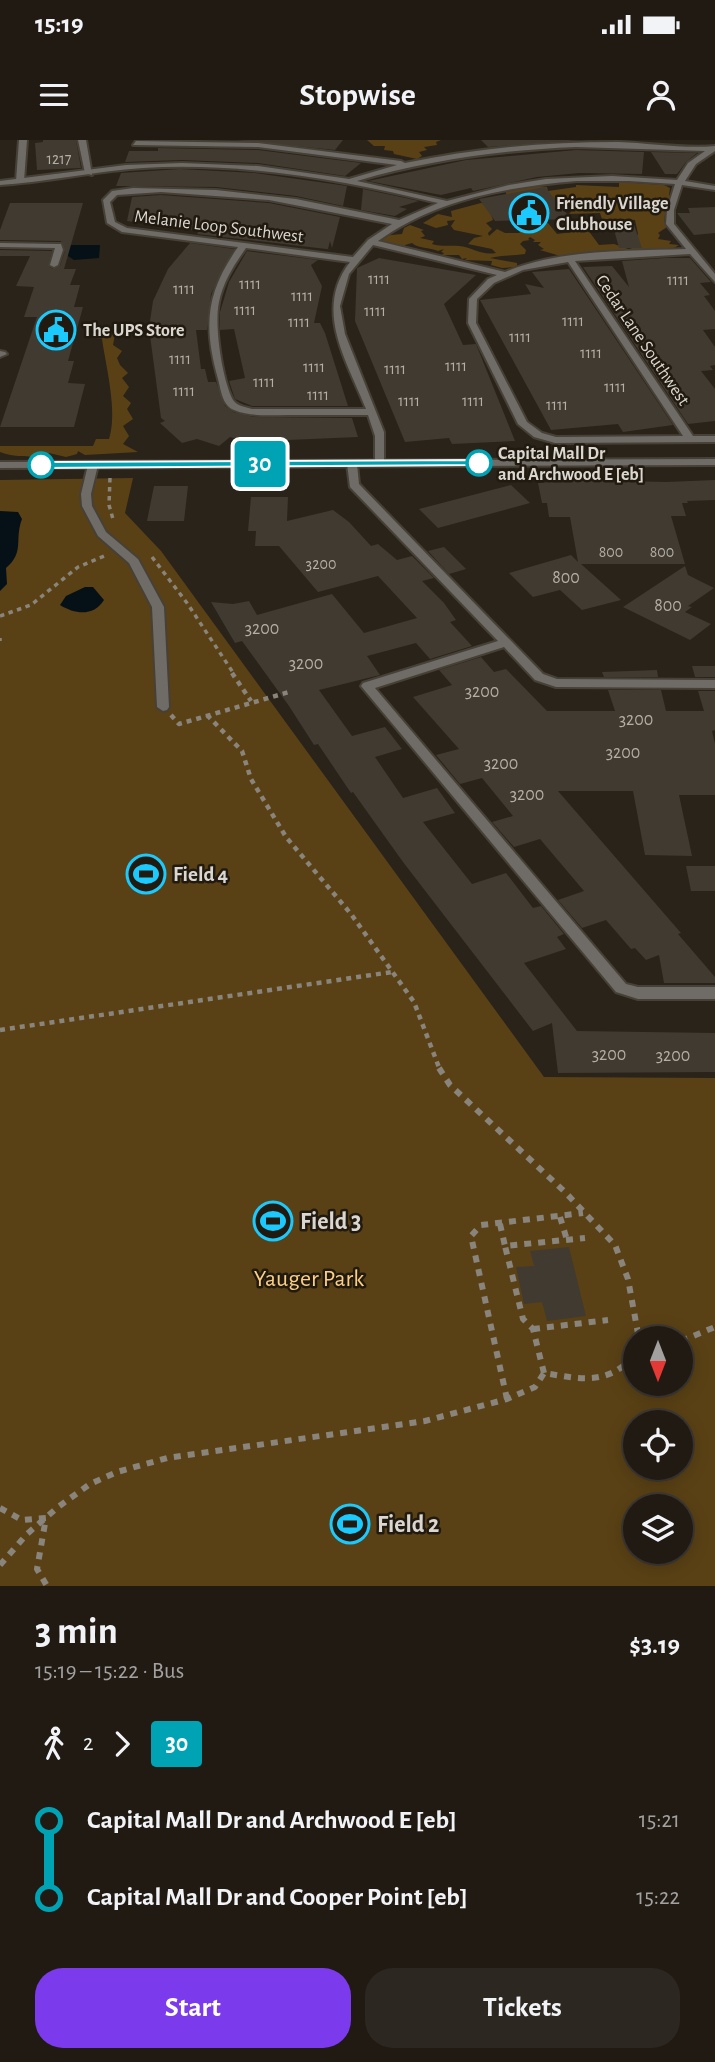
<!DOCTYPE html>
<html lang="en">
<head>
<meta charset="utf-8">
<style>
	:root { --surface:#201a13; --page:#2d2721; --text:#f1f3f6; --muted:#a2a1a0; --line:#3d3833; --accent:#7c3aed }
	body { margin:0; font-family:"Alegreya Sans",sans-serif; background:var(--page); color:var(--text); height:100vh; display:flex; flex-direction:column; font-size:26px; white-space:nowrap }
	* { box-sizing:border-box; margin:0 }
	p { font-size:23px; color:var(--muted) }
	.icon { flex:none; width:38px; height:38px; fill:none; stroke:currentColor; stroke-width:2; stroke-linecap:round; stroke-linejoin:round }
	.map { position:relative; height:1446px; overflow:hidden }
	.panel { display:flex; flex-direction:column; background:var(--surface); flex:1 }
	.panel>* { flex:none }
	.badge { padding:0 14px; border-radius:5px; font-size:24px; line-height:46px }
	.needle { width:46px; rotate:180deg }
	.controls { position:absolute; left:623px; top:1186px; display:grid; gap:14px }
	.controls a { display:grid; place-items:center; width:70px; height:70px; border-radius:50%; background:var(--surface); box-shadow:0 4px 18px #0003,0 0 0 2px var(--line); font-size:35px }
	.map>.badge { position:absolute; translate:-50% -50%; box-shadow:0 0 0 4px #fff }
	.legs { display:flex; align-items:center; gap:10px; height:77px; padding:0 35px; font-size:23px }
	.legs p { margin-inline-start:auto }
	.summary { display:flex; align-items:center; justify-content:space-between; height:119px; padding:0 35px }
	h1 { font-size:38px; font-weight:700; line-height:52px }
	.cta { display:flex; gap:14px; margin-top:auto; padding:14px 35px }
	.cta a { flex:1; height:80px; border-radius:28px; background:var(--accent); color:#fff; font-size:28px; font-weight:700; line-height:80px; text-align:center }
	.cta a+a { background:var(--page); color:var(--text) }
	ul { padding:0 35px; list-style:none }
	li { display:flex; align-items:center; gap:24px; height:77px; font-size:26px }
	li i { display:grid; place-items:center; width:10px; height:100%; margin:0 9px; background:currentColor }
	li i::after { content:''; width:18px; height:18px; margin:-9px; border:5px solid; border-radius:50%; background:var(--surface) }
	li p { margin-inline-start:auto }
	li:first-child i { background:linear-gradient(#0000 50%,currentColor 0) }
	li:last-child i { background:linear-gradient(currentColor 50%,#0000 0) }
	.status { display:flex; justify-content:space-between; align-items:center; height:49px; padding:0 35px; background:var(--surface); direction:ltr }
	.status svg { height:19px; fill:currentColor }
	header { display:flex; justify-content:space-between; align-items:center; height:91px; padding:0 35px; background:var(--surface); font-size:32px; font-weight:700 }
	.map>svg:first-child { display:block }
</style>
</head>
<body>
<div class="status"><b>15:19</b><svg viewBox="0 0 49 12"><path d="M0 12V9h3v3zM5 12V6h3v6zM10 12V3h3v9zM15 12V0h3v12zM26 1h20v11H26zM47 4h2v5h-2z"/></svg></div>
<header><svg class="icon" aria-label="menu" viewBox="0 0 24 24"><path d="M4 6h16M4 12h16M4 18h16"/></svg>Stopwise<svg class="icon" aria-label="person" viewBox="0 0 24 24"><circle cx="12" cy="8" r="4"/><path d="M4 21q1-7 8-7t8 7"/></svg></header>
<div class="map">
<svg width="715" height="1446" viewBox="0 0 715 1446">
	<rect width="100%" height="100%" fill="#2a2319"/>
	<!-- green -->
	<g fill="#5a4115" fill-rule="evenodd">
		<polygon points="367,0 441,0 436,2 437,5 424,7 427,10 419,12 422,16 417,19 394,14 393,11 384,10 385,6 374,6"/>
		<path d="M619,42L664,45L670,48L669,55L672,57L671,76L665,75L664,83L667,87L658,93L660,95L658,99L671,101L669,104L679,105C667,114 638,112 630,108L638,94L635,80L602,79L600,73L569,74L571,72L569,66L560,61L568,67H555L506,55V52L534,46L547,47L548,51L576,47V45L619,47Z"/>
		<path d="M481,63L487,64L493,80L486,83L492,89L488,93L489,96L497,89L505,93H520L514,81L527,80L531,85L548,83L557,94L588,90L599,105L614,104L631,110L587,115L577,113L564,117L540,110L544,109L538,105L541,102H533L535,100L530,97L528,99L530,100L523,101L520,104L526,110L525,114C513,116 501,115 490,118L517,123V127L502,128L491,125L492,121L465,120L467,118L462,119L459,115H442L444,113L441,112L444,109L438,111C429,107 419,109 412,103L405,105V108L380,100L384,99L381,96L402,94L404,88L410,85L424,90L421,91L425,96L420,98L434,101L432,104C442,107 450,105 459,106C472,107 482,116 496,113L492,109L468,104L474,98L483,96L454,90L451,86L455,80L447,81L448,85L436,88L423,83L438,74L452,77L451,71Z"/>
		<path d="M106,189L115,194L113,205L122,211L117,218L120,225L128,233L122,238L129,247L123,256L131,263L127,269L133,279L123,286L129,296L123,304L138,312L85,315L78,311L77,314L66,317L49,313L43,318C28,315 14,318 0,312V306H93L96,299H109C118,272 106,227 102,199L91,198L96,196L93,194L104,192Z"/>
		<path d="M133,338L125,373L161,411L544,937L715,938V1446H0V340ZM635,1199H681V1244H635ZM635,1283H681V1328H635ZM635,1367H681V1412H635Z"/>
	</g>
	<!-- water -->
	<g fill="#051116">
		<polygon points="69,105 100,105 99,118 74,120 68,116"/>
		<path d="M0,371L18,372L22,379C14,400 25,412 6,428L7,444L0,451Z"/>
		<path d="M85,447H93L104,460C94,476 76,475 60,465L66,456Z"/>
	</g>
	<!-- building -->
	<g fill="#413a30">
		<polygon points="43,0 76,0 81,28 37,30 35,3 43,2"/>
		<polygon points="235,0 343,0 335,10"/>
		<polygon points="481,0 581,0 488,7"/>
		<polygon points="158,8 258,10 361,23 345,36 258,23 182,20 125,22 129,11 158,11"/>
		<polygon points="576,10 644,12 642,34 579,33 537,37 473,51 471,48 441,55 368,41 466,20"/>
		<polygon points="651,12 697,13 686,22 677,34 665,34"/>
		<polygon points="180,29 255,33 347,46 343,66 296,56 216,47 116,46 121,33"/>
		<polygon points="545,47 571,79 495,81 479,59"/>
		<polygon points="363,49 401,57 419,61 399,67 407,69 395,76 361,70"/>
		<polygon points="161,55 269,63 340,77 332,108 330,101 328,109 335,110 197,94 199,91 127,81 132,57"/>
		<polygon points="10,63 83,63 64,129 76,129 70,145 80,145 74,167 83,167 68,221 74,221 68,243 85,244 74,287 0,287 37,177 24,177 34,147 16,146 30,116 0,116 0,110 52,111 48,126 53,129 60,126 65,111 61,101 0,100 0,90"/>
		<polygon points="715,67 715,93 694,95 677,73 690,73 688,68"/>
		<polygon points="612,82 633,82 642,108 619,108"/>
		<polygon points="190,103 234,109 211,154 207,190 196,190 201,229 205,229 208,242 216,242 225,266 233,272 254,277 352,278 358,297 288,300 288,306 264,306 230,297 219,306 197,299 182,303 160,283 165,281 161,278 149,188 153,161 168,129"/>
		<polygon points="247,111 318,120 311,125 322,146 314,183 320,183 325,193 348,266 252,266 235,259 229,241 245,238 234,189 220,190 220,172 229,142"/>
		<polygon points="379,118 476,135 444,164 463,205 476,204 515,301 452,304 449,298 405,302 355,181 357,128"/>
		<polygon points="665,118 690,118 711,142 700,143 710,155 704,156 715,171 715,189 703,190 715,207 715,225 710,226 713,230 701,231 715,249 715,281 688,284 583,127 612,126 629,147 622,121"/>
		<polygon points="569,129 673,285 623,292 618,284 551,290 480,160 531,154 525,144 544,148 532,132"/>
		<polygon points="578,340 666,342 715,340 715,360 687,361 688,363 682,363 686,376 671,376 685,424 581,424 621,460 582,470 560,450 533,457 509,433 571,415 578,422 570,377 549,377 547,363 542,363 538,343"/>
		<polygon points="511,345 530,363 438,388 419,369"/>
		<polygon points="154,346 188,346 184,381 147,381"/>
		<polygon points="251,357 288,357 287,381 333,370 349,382 371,406 378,404 397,420 412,416 434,438 422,441 444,463 456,480 450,482 472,506 430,519 416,503 367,516 380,535 319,550 352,596 385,587 402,609 375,617 403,658 437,648 455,673 423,682 472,744 506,733 533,768 541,766 564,794 557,797 566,809 524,823 577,891 715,893 715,932 558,933 552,883 533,891 403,722 353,652 351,653 318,604 314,605 289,566 242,501 235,503 211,462 233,464 249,461 257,475 332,454 364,493 417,478 378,436 318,452 279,406 255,406 256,391 248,391"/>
		<polygon points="444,407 466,429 449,434 428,411"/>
		<polygon points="685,426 688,435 714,448 688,466 692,467 685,472 711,484 690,500 623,467"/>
		<polygon points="481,517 494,532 506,529 547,571 615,571 608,550 661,550 666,571 704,571 698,551 715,551 715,590 712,591 715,604 715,655 679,655 692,716 645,715 633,651 558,651 681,793 678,794 715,837 715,843 664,843 659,815 646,820 635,808 631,809 606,780 582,788 558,760 584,751 540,699 514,707 492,682 513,676 482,638 460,644 436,615 459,609 413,557 452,545 439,530"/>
		<polygon points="692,526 715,526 715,537 695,537"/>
		<polygon points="657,530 658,537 604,537 602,532"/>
		<polygon points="686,726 715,726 715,751 691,751"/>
		<polygon points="569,1107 586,1176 547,1181 542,1162 524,1164 516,1127 534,1126 530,1111"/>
	</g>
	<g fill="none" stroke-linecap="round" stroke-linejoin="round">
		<defs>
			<g id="service">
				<polygon points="19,0 27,0 24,41 20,43 16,41"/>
				<polygon points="78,0 86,0 92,35 85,33"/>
				<polygon points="0,103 58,104 61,104 63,110 58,125 54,127 50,125 55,108 0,107"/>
				<polygon points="0,211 5,212 7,214 0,217"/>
				<polygon points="352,321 357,324 359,344 543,534 557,539 715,540 715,548 556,547 535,540 504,507 375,548 626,844 638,847 715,847 715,859 638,859 616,852 361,546 363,543 498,501 350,347 347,324"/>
				<polygon points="93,322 98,325 91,354 92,366 106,392 138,419 164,467 169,567 167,570 163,571 157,567 152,467 129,423 98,396 82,366 81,354 88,325"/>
			</g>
			<path id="minor" d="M136,1L258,3L401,21L405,23C475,8 546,2 618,2C650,3 684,9 715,6V11L696,24L685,41L715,46V50L682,45L674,70V84L715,134V142L690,114L575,121L693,296H715V302L555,303L534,297L518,284L468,183L469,159L488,139L497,135L373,105L349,134L340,166L345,194L384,292V326L375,324V296L368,275C341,275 314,275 288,275C270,275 251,277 234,270C222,265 221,250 218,239C203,185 206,153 238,107L122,92L107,83L103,60L112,51L133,48L216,50L296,59L399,80L438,63C342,40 243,22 143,28C95,31 48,42 0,45V41L126,25L182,23L258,26L349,39L397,25L258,7L133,5ZM576,7L705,11L688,23L677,40L612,36L546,39L509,45L447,61L357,41C429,20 501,10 576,7ZM577,41H629L675,44L667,70L666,84L686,109C627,111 560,109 505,132L378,101C436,59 507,47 577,41ZM161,52L269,60L392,84L368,100L353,117L127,88L115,82L110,62L117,55ZM246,108L350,122C313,170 347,221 366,269H252C245,267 237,266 233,260C222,239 214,185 219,162C223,142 234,125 246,108ZM568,122L683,296L556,297L542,293L527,282L476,183L477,159L494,143L523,130Z"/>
			<polygon id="tertiary" points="715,319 715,325 0,328 0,322"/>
		</defs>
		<!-- service casing -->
		<use href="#service" stroke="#464036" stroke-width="4"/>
		<!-- minor casing -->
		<use href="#minor" stroke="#464036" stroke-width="4"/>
		<!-- tertiary casing -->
		<use href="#tertiary" stroke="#464036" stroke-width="4"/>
		<!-- path-far2 -->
		<g stroke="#89847c" stroke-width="3.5" stroke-dasharray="4.5 4.5" stroke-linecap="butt">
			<polyline points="110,338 109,365 113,379"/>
			<polyline points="152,417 187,463 234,534"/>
			<polyline points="0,476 31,465 78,427 104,416"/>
			<polyline points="0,498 0,501"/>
		</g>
		<!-- path-far1 -->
		<g stroke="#89847c" stroke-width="4.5" stroke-dasharray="5 5" stroke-linecap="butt">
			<polyline points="232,533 251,561"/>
			<polyline points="171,575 179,584 289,552"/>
			<polyline points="207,575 242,611 251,639 286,697 351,774 414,862 440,930"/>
			<polyline points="0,890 392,832"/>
		</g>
		<!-- path -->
		<g stroke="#89847c" stroke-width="6" stroke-dasharray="7 7" stroke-linecap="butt">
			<polyline points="439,928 450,945 565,1052 615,1105 628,1139 639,1199"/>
			<polyline points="560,1077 567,1100"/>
			<polyline points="500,1084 505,1106"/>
			<polyline points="533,1189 608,1180"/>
			<polyline points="681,1201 715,1187"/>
			<polyline points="544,1233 533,1189 523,1179 505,1106 585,1098"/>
			<polyline points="507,1259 471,1096 481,1085 583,1073"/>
			<polyline points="0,1368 22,1380 46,1378 37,1429 47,1446"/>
			<path d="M0,1425L27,1394L58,1367L90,1344L117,1332L167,1318L425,1281L507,1259L535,1247L544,1233C581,1239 607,1246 635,1215"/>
		</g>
		<!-- service -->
		<use href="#service" fill="#6f6b66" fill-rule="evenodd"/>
		<!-- minor -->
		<use href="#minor" fill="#6f6b66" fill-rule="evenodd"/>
		<!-- tertiary -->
		<use href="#tertiary" fill="#6f6b66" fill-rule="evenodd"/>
	</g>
	<!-- line-1 -->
	<polygon fill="#00a3b4" stroke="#fff" stroke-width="2" points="479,320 484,323 482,325 41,328 36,325 41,322"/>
	<!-- icons -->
	<defs>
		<symbol id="civic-ring" viewBox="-11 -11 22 22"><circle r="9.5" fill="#201a10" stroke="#1bc9fc" stroke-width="1.5"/><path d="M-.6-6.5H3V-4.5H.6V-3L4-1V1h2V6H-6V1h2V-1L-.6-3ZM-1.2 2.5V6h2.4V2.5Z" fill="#1bc9fc"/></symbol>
		<symbol id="stadium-ring" viewBox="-11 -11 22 22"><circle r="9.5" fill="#201a10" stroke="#1bc9fc" stroke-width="1.5"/><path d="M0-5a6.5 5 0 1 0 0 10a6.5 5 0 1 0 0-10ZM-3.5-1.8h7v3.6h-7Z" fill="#1bc9fc"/></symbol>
	</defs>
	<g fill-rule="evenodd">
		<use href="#civic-ring" x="507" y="51" width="44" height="44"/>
		<use href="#civic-ring" x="34" y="168" width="44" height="44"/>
		<use href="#stadium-ring" x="124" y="712" width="44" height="44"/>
		<use href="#stadium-ring" x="251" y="1059" width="44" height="44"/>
		<use href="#stadium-ring" x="328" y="1362" width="44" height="44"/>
	</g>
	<!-- markers -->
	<g fill="#fff" stroke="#00a3b4" stroke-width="3.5">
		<circle cx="479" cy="323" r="12"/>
		<circle cx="41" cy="325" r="12"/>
	</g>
	<g text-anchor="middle" stroke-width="5" stroke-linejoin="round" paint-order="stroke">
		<!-- far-number labels -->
		<g font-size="16" fill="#b4b0a8">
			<text x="59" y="24">1217</text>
			<text x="379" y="144">1111</text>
			<text x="678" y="145">1111</text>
			<text x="250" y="149">1111</text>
			<text x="184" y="154">1111</text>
			<text x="302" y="161">1111</text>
			<text x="245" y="175">1111</text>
			<text x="375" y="176">1111</text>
			<text x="573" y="186">1111</text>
			<text x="299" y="187">1111</text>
			<text x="520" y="202">1111</text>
			<text x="591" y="218">1111</text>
			<text x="180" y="224">1111</text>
			<text x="456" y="231">1111</text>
			<text x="314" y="232">1111</text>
			<text x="395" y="234">1111</text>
			<text x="264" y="247">1111</text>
			<text x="615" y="252">1111</text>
			<text x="184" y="256">1111</text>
			<text x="318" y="260">1111</text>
			<text x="409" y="266">1111</text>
			<text x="473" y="266">1111</text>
			<text x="557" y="270">1111</text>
			<text x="611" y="417">800</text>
			<text x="662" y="417">800</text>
			<text x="321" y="429">3200</text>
		</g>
		<!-- far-poi labels -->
		<g font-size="18" font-weight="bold" fill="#dbd7d0" stroke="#201a10" text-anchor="start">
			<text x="556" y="69">Friendly Village<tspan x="556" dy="21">Clubhouse</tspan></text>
			<text x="83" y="196">The UPS Store</text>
		</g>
		<!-- far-street labels -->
		<g font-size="18" fill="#dbd7d0" stroke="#201a10">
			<text transform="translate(219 86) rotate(7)" y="6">Melanie Loop Southwest</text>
			<text transform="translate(643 200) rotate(56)" y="6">Cedar Lane Southwest</text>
		</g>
		<!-- far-stop labels -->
		<g font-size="18" font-weight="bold" fill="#dbd7d0" stroke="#201a10" text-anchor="start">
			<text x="498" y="319">Capital Mall Dr<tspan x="498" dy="21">and Archwood E [eb]</tspan></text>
		</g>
		<!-- number labels -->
		<g font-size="18" fill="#b4b0a8">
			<text x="566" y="443">800</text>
			<text x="668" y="471">800</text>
			<text x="262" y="494">3200</text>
			<text x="306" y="529">3200</text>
			<text x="482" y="557">3200</text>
			<text x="636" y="585">3200</text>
			<text x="623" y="618">3200</text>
			<text x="501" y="629">3200</text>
			<text x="527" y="660">3200</text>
			<text x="609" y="920">3200</text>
			<text x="673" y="921">3200</text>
		</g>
		<!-- poi labels -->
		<g font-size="21" font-weight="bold" fill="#dbd7d0" stroke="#201a10" text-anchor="start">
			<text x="173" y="741">Field 4</text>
		</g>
		<!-- near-poi labels -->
		<g font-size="24" font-weight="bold" fill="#dbd7d0" stroke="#201a10" text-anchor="start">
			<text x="300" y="1089">Field 3</text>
			<text x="377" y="1392">Field 2</text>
		</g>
		<!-- near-park labels -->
		<g font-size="24" fill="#fecf83" stroke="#201a10">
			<text x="309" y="1146">Yauger Park</text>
		</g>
	</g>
</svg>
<div class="controls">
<a><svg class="needle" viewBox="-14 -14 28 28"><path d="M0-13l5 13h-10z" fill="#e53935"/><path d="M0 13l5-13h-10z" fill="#a2a1a0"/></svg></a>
<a><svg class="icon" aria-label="locate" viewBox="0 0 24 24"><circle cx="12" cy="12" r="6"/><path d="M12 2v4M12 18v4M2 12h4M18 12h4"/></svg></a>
<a><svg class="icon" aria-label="layers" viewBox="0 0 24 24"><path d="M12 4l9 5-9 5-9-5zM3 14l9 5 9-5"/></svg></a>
</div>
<b class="badge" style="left:260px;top:324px;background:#00a3b4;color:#fff">30</b>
</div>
<section class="panel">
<div class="summary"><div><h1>3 min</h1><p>15:19 – 15:22 · Bus</p></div><b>$3.19</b></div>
<div class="legs"><svg class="icon" aria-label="walk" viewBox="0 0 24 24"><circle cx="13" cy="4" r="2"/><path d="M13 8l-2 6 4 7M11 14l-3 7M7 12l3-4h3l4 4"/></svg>2<svg class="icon" aria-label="forward" viewBox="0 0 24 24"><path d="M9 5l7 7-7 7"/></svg><b class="badge" style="background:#00a3b4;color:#fff">30</b></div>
<ul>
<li><i style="color:#00a3b4"></i><b>Capital Mall Dr and Archwood E [eb]</b><p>15:21</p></li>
<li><i style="color:#00a3b4"></i><b>Capital Mall Dr and Cooper Point [eb]</b><p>15:22</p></li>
</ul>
<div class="cta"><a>Start</a><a>Tickets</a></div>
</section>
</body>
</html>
